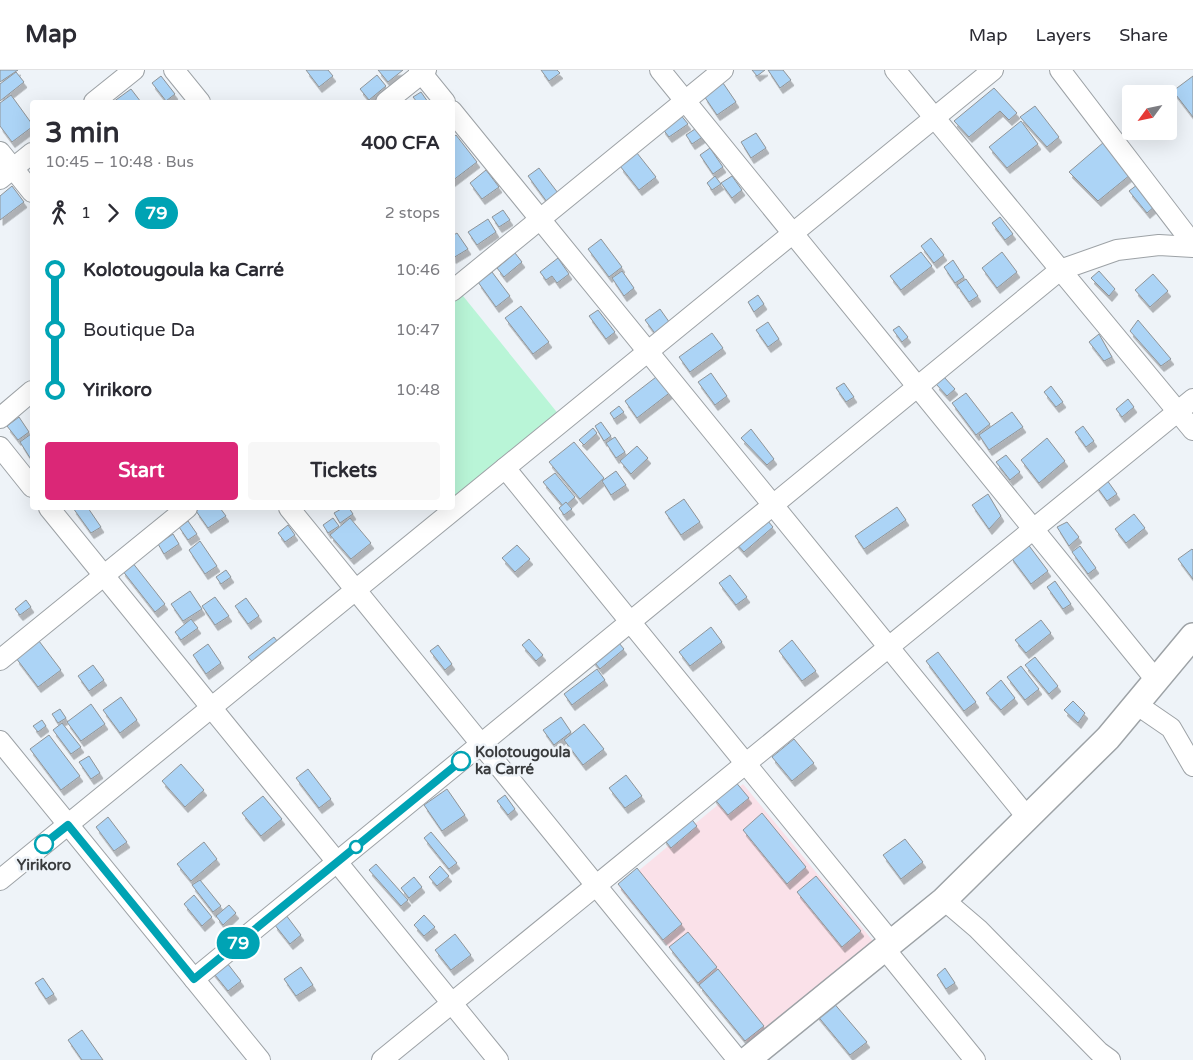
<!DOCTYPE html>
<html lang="en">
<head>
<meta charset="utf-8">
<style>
	:root { --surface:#fff; --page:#f7f7f7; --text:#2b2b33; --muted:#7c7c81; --line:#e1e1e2; --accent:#db2777 }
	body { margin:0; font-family:"Varela Round",sans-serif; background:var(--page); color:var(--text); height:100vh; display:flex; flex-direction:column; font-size:19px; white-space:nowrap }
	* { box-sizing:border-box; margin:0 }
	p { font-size:16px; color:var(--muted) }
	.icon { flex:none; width:28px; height:28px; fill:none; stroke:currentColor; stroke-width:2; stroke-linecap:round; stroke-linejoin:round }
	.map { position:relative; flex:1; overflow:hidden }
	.side { position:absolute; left:30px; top:30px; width:425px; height:410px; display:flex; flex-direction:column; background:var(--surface); border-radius:5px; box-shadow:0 5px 20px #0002 }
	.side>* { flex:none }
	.badge { padding:0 10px; border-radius:16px; font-size:18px; line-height:32px }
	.needle { width:32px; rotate:237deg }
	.buttons { position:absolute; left:1122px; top:15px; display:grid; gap:10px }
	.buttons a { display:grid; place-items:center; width:55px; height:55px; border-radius:5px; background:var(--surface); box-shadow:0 5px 20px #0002; font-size:25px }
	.map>.badge { position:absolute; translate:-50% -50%; box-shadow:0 0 0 2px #fff }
	.legs { display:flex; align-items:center; gap:8px; height:55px; padding:0 15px; font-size:16px }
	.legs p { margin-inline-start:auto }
	.head { display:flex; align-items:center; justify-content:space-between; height:85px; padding:0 15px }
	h1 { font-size:28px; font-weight:800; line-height:38px }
	.button { display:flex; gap:10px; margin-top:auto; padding:10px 15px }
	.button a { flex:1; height:58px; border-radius:5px; background:var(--accent); color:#fff; font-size:20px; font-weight:800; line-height:58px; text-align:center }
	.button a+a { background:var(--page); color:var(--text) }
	ul { padding:0 15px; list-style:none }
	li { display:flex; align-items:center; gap:18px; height:60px; font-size:19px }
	li i { display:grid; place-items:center; width:8px; height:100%; margin:0 6px; background:currentColor }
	li i::after { content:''; width:12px; height:12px; margin:-6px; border:4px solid; border-radius:50%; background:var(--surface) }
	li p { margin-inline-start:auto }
	li:first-child i { background:linear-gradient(#0000 50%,currentColor 0) }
	li:last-child i { background:linear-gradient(currentColor 50%,#0000 0) }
	header { display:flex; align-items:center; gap:30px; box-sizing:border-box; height:70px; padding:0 25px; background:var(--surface); border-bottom:1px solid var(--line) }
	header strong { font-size:24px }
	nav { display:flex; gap:28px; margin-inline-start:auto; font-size:18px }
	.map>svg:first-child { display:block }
</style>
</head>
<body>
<header>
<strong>Map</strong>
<nav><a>Map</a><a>Layers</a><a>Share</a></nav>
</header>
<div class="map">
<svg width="1193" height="990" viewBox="0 0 1193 990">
	<defs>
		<filter id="shadow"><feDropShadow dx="3" dy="5.5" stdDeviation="0" flood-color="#0004"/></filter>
	</defs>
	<rect width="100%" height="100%" fill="#eef3f8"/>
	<!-- education -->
	<polygon fill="#fae1e9" points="743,714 873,871 749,974 619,817"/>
	<!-- green -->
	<polygon fill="#b9f5d7" points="459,221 560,346 453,433 452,227"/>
	<!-- building -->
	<g fill="#acd4f6" stroke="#8f9498" filter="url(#shadow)">
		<polygon points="0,0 18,0 0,12"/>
		<polygon points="306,0 328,0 333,6 319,17"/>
		<polygon points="378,0 403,0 388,12"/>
		<polygon points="541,0 557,0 560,3 549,11"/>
		<polygon points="752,0 765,0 757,6"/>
		<polygon points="768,0 783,0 791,10 780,18"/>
		<polygon points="16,2 24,12 0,31 0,14"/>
		<polygon points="377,5 386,16 369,30 360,19"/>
		<polygon points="161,6 175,24 166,31 152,13"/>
		<polygon points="1193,6 1193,47 1173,21"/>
		<polygon points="723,13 736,32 717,45 704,26"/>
		<polygon points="994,18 1017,43 1009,50 1000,41 969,67 954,51"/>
		<polygon points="131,19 141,32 113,32"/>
		<polygon points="421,22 428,32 417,32 413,27"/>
		<polygon points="11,25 32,54 32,57 12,72 0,56 0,33"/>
		<polygon points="1035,36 1059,67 1047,77 1020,47"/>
		<polygon points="680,44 688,54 669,67 662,58"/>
		<polygon points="1021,51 1038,74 1007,98 989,77"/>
		<polygon points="698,57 704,66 692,74 686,65"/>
		<polygon points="756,63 766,78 751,88 741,72"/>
		<polygon points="456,65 477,92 452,111 452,80 454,79 452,76 452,68"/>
		<polygon points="1104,72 1130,105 1098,131 1069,102"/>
		<polygon points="710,78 723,97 713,104 700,85"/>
		<polygon points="637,83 656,107 639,120 620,96"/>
		<polygon points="539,98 558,123 547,132 528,106"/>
		<polygon points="486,100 499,117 482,129 470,113"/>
		<polygon points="715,106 721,114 712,120 707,113"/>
		<polygon points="732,106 742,120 732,128 721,113"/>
		<polygon points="1137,115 1155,136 1147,143 1129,121"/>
		<polygon points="12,116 24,132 0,150 0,126"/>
		<polygon points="503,140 510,150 499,157 492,147"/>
		<polygon points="1000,147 1013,164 1005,170 992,153"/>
		<polygon points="488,149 496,162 477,175 468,162"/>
		<polygon points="457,163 468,179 453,188 452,166"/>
		<polygon points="931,168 944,185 934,193 921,176"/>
		<polygon points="601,169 622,197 609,207 588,179"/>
		<polygon points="921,182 932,196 901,220 890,206"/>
		<polygon points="1002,182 1017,202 997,218 982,198"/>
		<polygon points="515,183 522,192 504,207 497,198"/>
		<polygon points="558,188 569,204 557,213 552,206 546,210 540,202"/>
		<polygon points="953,190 964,207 955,213 944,197"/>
		<polygon points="622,201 634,218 624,226 612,208"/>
		<polygon points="1099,201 1115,219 1109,226 1091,208"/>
		<polygon points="492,202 510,226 496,237 478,212"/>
		<polygon points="1153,204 1168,221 1150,237 1135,220"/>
		<polygon points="966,209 978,226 969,232 957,215"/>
		<polygon points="758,225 764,234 754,242 748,232"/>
		<polygon points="521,236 549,272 533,284 505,248"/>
		<polygon points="660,239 672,256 657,266 645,250"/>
		<polygon points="598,240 615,262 606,269 589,246"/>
		<polygon points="1138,250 1171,289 1161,296 1130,261"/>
		<polygon points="768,252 779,269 768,277 756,260"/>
		<polygon points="899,256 908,267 902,272 893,260"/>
		<polygon points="712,263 723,278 690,302 679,287"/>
		<polygon points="1099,264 1112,287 1104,291 1089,272"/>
		<polygon points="711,303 727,326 715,335 698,312"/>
		<polygon points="660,304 672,321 637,348 625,331"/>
		<polygon points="944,307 955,319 947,326 936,314"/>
		<polygon points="844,313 854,327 846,332 836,318"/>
		<polygon points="1051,316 1063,332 1056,337 1044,322"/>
		<polygon points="966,323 990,354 976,365 952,333"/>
		<polygon points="1128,329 1134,337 1122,347 1116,339"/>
		<polygon points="619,336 624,342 614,349 610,343"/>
		<polygon points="1012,342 1023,357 989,380 979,365"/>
		<polygon points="19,347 29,362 18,370 7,356"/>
		<polygon points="601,352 611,366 604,371 595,356"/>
		<polygon points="1083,356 1094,371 1086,377 1075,362"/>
		<polygon points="593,358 597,363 584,375 579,370"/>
		<polygon points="751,359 774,389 767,395 741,368"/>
		<polygon points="31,364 32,367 32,391 20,372"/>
		<polygon points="615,367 625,382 616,388 606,373"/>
		<polygon points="1047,368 1065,391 1039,413 1021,390"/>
		<polygon points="574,372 604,408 580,429 549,392"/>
		<polygon points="637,376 648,388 631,404 620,391"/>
		<polygon points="1006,385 1020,402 1010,410 996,392"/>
		<polygon points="616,401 626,415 611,425 602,411"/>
		<polygon points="555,403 575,427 564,437 543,412"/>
		<polygon points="1104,406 1117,424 1107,431 1094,413"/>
		<polygon points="988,424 1001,446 989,459 972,435"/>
		<polygon points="684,429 700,452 681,465 665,442"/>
		<polygon points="566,432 572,439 564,445 559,438"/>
		<polygon points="897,437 906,450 864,479 855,466"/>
		<polygon points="73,438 88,438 101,457 91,463"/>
		<polygon points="201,438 220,438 226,446 208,458 196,441"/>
		<polygon points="343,438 349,438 353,444 340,453 334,443"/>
		<polygon points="762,444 773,457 744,482 733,470"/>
		<polygon points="1134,444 1145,458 1126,473 1115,459"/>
		<polygon points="333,448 339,456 328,463 323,455"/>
		<polygon points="350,448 371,473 351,489 330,465"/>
		<polygon points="188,451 197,464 188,470 179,457"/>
		<polygon points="1067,452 1079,467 1069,476 1057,457"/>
		<polygon points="288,455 295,465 285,472 278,463"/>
		<polygon points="173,464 179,474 164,484 158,474"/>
		<polygon points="200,471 217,496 205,504 189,480"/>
		<polygon points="1027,473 1048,501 1031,514 1010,486"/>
		<polygon points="517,475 530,489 515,502 502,488"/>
		<polygon points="1080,476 1096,498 1088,504 1072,482"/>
		<polygon points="1192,479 1193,480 1193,509 1178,489"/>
		<polygon points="132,492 165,534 155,542 122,500"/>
		<polygon points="226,500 231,507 221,514 216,507"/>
		<polygon points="730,505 747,527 736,535 719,513"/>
		<polygon points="1055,511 1071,534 1063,539 1047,517"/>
		<polygon points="190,521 202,539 183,551 171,534"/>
		<polygon points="215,527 229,546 215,555 202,536"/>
		<polygon points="246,528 259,546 248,554 235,536"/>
		<polygon points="26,530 31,537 20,545 15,539"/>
		<polygon points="191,549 198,558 181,570 175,562"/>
		<polygon points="1041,550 1051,563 1026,583 1015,570"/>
		<polygon points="711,557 722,572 690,596 679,582"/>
		<polygon points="274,567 283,579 258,598 248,587"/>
		<polygon points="614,567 624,579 600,599 591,588"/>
		<polygon points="529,569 543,585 536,591 522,575"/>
		<polygon points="792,570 816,601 802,611 779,581"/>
		<polygon points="39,571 61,600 38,617 16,588"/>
		<polygon points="208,574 221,593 206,604 193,585"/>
		<polygon points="438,575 452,594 445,600 430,581"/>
		<polygon points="938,582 976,632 964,641 926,591"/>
		<polygon points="1035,587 1058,616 1049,624 1025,595"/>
		<polygon points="93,595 104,610 89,621 78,606"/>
		<polygon points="1021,596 1039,619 1025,630 1007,607"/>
		<polygon points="597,599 605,610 572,635 564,624"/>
		<polygon points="1001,610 1015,628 1001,640 986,623"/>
		<polygon points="121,627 137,650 120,663 103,640"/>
		<polygon points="1073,631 1085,643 1078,653 1064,640"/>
		<polygon points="91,634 105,654 81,671 67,652"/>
		<polygon points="60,639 66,648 58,653 52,644"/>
		<polygon points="561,647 571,662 554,675 543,660"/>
		<polygon points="42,650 46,656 38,662 33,656"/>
		<polygon points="62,653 81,677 71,684 53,660"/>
		<polygon points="584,654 604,679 583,695 564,670"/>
		<polygon points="49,665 80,706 61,720 30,679"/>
		<polygon points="794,669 814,693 792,711 772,687"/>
		<polygon points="89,686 100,703 91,709 79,692"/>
		<polygon points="181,694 204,720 185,737 162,711"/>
		<polygon points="308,699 331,729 319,738 296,708"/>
		<polygon points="626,705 642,726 625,738 609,718"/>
		<polygon points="734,710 749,728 728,745 713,727"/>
		<polygon points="447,719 465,745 442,761 424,735"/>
		<polygon points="505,725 515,739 508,745 497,731"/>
		<polygon points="263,726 282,749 261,766 242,743"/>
		<polygon points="762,743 806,797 787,814 743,760"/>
		<polygon points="689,746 697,756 671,778 663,768"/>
		<polygon points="108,747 127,772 114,781 96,757"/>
		<polygon points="431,762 457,793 449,799 424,768"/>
		<polygon points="905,769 923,792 901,809 883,785"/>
		<polygon points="204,772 217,789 191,811 177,794"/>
		<polygon points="376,794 408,830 401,836 369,800"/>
		<polygon points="440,796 449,806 437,816 429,807"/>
		<polygon points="637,798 682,854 663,870 618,814"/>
		<polygon points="816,806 861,861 842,877 797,822"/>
		<polygon points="414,807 422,817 409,828 401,818"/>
		<polygon points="200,810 221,836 213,842 192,815"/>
		<polygon points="194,825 212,847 202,856 184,834"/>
		<polygon points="229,835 236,843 223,855 216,846"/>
		<polygon points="286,845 301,865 290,874 274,854"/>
		<polygon points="424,845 435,857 424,866 414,855"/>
		<polygon points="688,862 717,897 698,913 669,877"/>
		<polygon points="455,864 471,885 451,900 435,880"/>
		<polygon points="224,889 241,911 228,921 211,900"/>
		<polygon points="301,897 313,915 296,926 284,909"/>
		<polygon points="945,898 955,913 946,919 937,905"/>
		<polygon points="718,899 764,956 745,971 699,915"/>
		<polygon points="43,908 54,924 46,929 35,913"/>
		<polygon points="832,931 867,972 850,985 816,944"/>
		<polygon points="82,960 103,990 82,990 68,970"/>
	</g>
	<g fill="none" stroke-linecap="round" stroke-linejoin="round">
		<defs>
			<g id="minor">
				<polyline points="174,0 200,32"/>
				<polyline points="419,0 445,32"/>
				<polyline points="660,0 1156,610"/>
				<polyline points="895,0 1193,360"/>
				<polyline points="1060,0 1193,174"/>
				<polyline points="94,32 134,0"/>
				<polyline points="386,32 426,0"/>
				<polyline points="452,41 1027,747"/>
				<polyline points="0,82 32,122"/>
				<polyline points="0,109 32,83"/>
				<polyline points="452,221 723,0"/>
				<polyline points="0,348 32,321"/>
				<polyline points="0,377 32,417"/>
				<polyline points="505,398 891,872"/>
				<polyline points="49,438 498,990"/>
				<polyline points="289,438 738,990"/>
				<polyline points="0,590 187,438"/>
				<polyline points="1136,634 1171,658 1193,696"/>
				<polyline points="0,671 260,990"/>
				<polyline points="0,810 993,0"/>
				<polyline points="944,830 978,859 1099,982 1110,990"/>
				<polyline points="884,878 975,990"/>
				<polyline points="194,909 1060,200 1117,180 1159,175 1193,177"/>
				<polyline points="382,990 1193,329"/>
			</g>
			<polyline id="tertiary" points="747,990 944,830 1108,668 1193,566"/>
		</defs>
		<!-- minor casing -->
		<use href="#minor" stroke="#9da2a6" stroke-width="22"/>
		<!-- tertiary casing -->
		<use href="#tertiary" stroke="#9da2a6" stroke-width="28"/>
		<!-- minor -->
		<use href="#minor" stroke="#fff" stroke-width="20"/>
		<!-- tertiary -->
		<use href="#tertiary" stroke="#fff" stroke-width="25"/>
	</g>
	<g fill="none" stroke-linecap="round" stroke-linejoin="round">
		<defs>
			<polyline id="line-1" points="44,774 68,755 194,909 461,691"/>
		</defs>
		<!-- line-1 casing -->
		<use href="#line-1" stroke="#fff" stroke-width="11"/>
		<!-- line-1 -->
		<use href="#line-1" stroke="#00a3b4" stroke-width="8"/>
	</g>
	<!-- markers -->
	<g fill="#fff" stroke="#00a3b4" stroke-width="2.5">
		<circle cx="461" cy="691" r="9"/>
		<circle cx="44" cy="774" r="9"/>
		<circle cx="356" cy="777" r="6"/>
	</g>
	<g text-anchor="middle" stroke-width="5" stroke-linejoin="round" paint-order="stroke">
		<!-- stop labels -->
		<g font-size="15" font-weight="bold" fill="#393b3d" stroke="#eef3f8" text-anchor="start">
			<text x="475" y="687">Kolotougoula<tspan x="475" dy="17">ka Carré</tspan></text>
			<text x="44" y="800" text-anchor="middle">Yirikoro</text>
		</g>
	</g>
</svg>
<div class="buttons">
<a><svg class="needle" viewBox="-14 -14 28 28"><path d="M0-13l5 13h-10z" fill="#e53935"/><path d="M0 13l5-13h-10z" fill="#7c7c81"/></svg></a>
</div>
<b class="badge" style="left:238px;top:873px;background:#00a3b4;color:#fff">79</b>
<section class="side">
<div class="head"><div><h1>3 min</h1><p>10:45 – 10:48 · Bus</p></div><b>400 CFA</b></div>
<div class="legs"><svg class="icon" aria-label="walk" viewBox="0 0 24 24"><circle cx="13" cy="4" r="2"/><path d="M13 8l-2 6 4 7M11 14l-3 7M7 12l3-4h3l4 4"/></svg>1<svg class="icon" aria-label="forward" viewBox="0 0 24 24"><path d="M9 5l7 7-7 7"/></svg><b class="badge" style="background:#00a3b4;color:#fff">79</b><p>2 stops</p></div>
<ul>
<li><i style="color:#00a3b4"></i><b>Kolotougoula ka Carré</b><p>10:46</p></li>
<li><i style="color:#00a3b4"></i><span>Boutique Da</span><p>10:47</p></li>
<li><i style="color:#00a3b4"></i><b>Yirikoro</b><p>10:48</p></li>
</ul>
<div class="button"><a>Start</a><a>Tickets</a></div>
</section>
</div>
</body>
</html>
